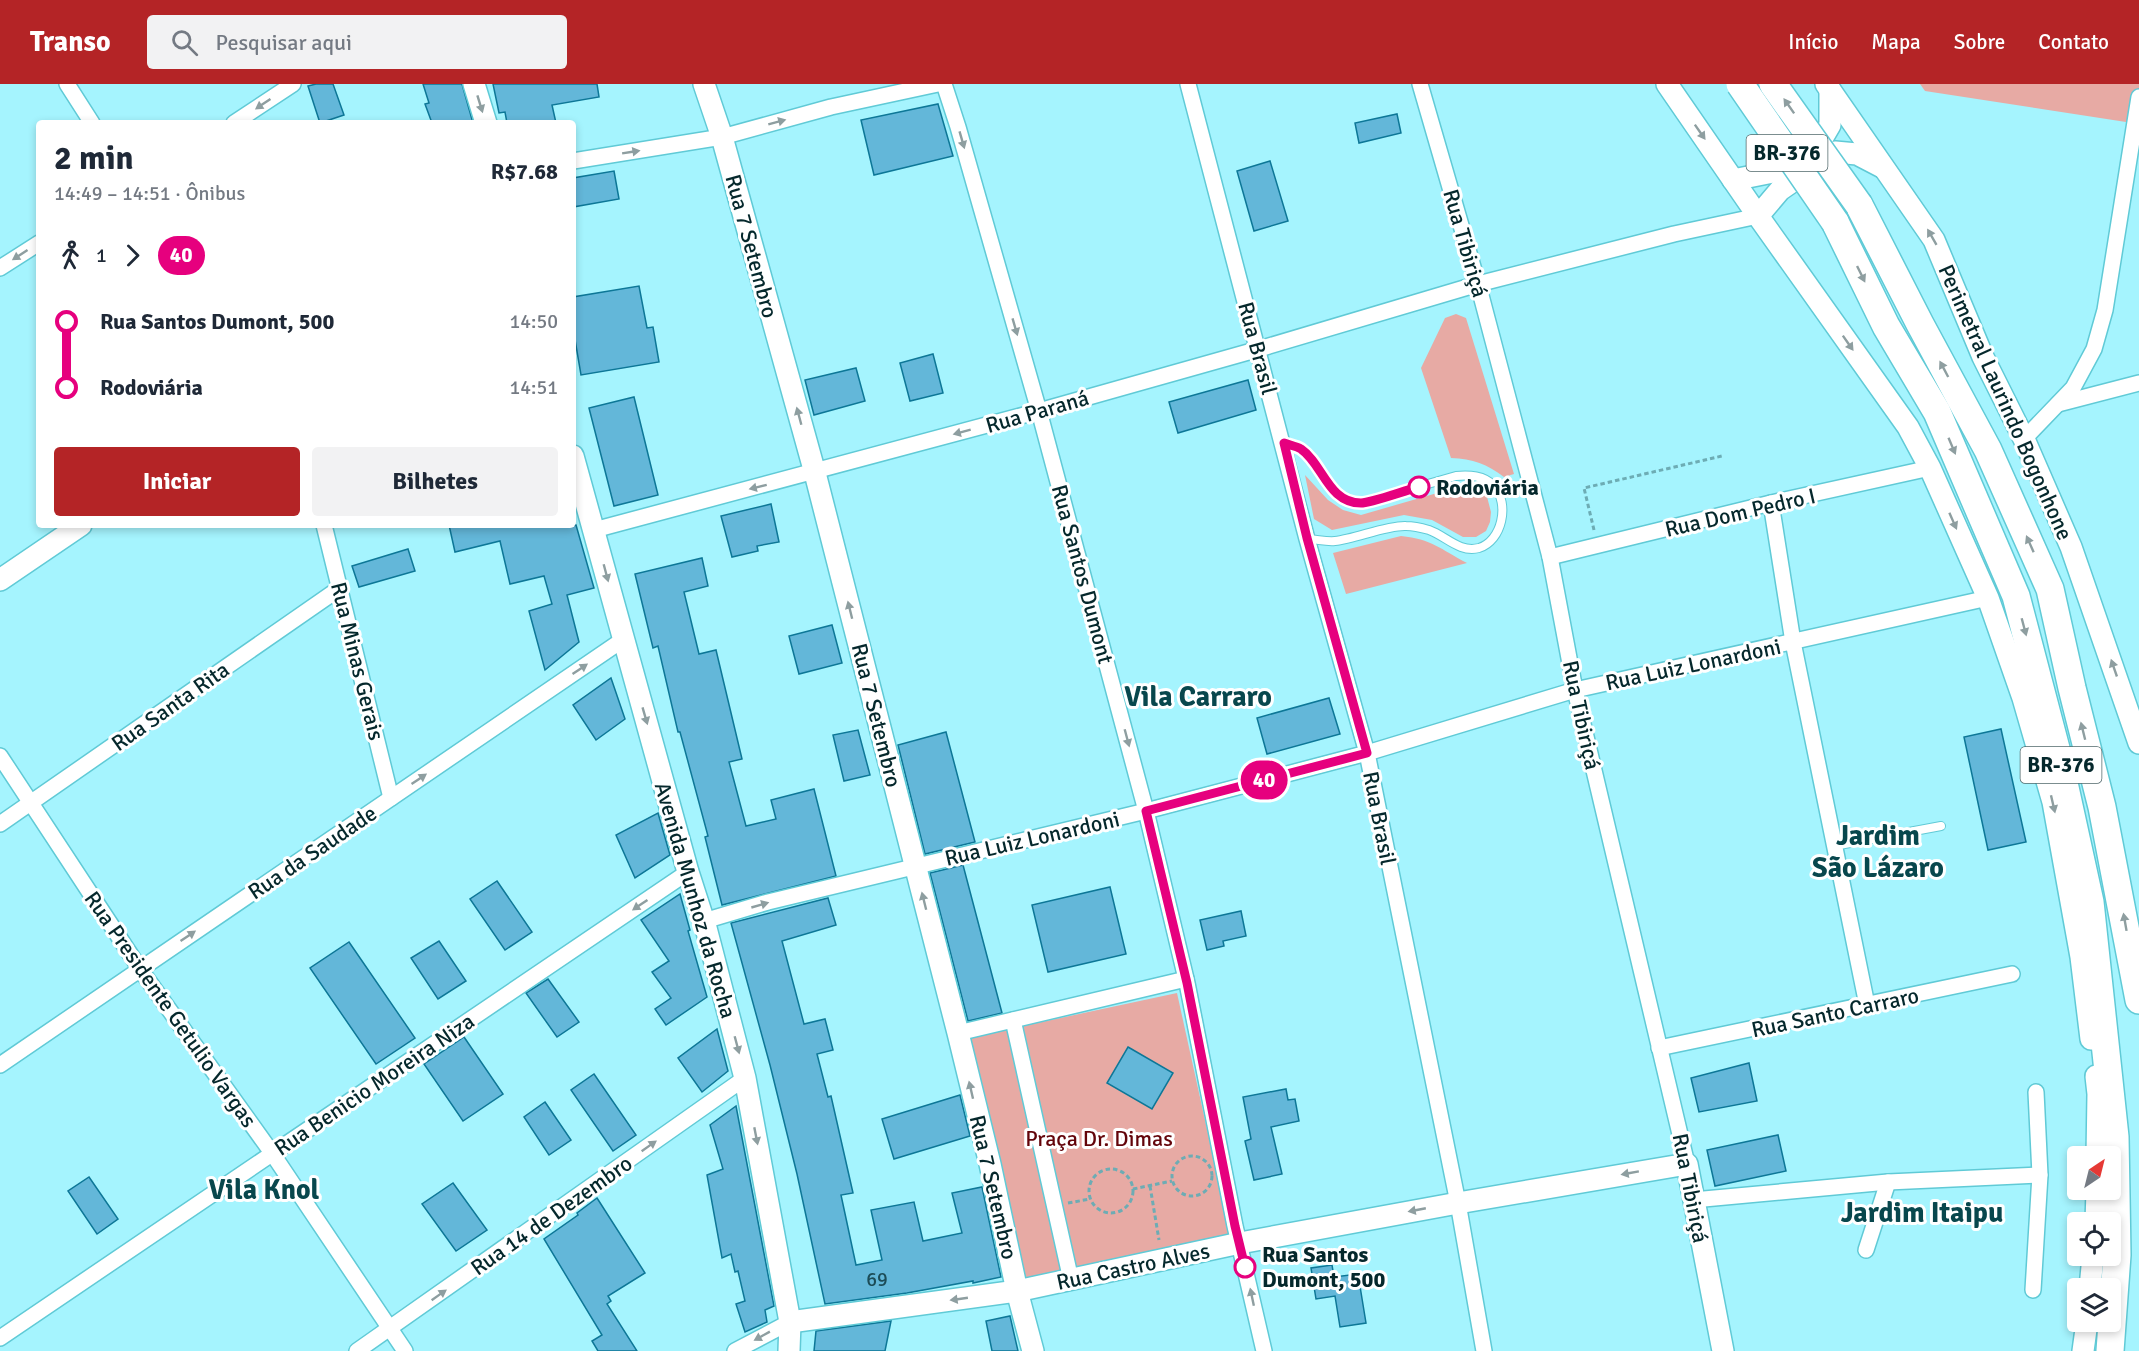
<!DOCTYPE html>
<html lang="pt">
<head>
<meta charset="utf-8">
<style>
	:root { --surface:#fff; --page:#f2f2f3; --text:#1f2937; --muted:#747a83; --accent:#b42426 }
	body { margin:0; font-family:Signika,sans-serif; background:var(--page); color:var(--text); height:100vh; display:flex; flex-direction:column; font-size:22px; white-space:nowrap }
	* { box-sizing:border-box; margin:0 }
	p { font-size:20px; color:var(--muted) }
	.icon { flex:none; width:33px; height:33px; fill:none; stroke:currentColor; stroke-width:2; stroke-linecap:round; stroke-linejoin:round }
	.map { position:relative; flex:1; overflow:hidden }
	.panel { position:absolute; left:36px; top:36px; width:540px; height:408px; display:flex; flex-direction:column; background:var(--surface); border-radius:6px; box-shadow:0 3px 9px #0003 }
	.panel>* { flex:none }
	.badge { padding:0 12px; border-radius:20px; font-size:21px; line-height:39px }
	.needle { width:39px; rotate:35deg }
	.buttons { position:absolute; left:2067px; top:1062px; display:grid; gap:12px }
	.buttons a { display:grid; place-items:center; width:54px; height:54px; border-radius:6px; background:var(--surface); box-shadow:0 3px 9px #0003; font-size:30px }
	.map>.badge { position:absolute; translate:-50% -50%; box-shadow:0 0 0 3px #fff }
	.legs { display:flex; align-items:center; gap:9px; height:66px; padding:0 18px; font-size:20px }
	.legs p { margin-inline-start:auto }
	.overview { display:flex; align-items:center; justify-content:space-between; height:102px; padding:0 18px }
	h1 { font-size:33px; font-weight:800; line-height:45px }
	.primary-button { display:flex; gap:12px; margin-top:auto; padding:12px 18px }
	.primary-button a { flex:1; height:69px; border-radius:6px; background:var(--accent); color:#fff; font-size:24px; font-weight:800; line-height:69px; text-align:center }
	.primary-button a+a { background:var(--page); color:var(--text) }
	ul { padding:0 18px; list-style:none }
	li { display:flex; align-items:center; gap:21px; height:66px; font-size:22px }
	li i { display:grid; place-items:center; width:9px; height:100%; margin:0 8px; background:currentColor }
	li i::after { content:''; width:15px; height:15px; margin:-8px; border:4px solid; border-radius:50%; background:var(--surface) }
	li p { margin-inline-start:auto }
	li:first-child i { background:linear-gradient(#0000 50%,currentColor 0) }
	li:last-child i { background:linear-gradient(currentColor 50%,#0000 0) }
	header { display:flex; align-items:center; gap:36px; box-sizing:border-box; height:84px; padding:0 30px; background:var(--accent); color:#fff }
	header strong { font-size:28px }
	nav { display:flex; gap:33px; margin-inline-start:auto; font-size:21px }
	.search { width:420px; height:54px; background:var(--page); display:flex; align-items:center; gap:15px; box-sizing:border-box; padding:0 21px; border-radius:6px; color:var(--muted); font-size:22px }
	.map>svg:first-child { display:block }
</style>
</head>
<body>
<header>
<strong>Transo</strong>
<div class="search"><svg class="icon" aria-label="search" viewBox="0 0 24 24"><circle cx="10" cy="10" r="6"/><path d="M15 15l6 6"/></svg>Pesquisar aqui</div>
<nav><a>Início</a><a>Mapa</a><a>Sobre</a><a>Contato</a></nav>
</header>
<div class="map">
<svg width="2139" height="1267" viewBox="0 0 2139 1267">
	<rect width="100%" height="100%" fill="#a5f4fe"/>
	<!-- green -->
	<g fill="#e7aaa4">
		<polygon points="1920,0 2139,0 2139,40 1925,7"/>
		<path d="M1456,230L1466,234L1514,390L1504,393C1487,380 1473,375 1451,374L1421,284L1445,234Z"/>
		<path d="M1305,391L1328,416L1343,426L1361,431L1458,403C1469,402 1477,403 1486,409L1491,428L1490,438L1486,447L1476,453H1463L1432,436L1404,431L1332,446L1314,435Z"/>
		<path d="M1401,452C1432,455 1440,465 1467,479L1346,510L1333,469Z"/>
		<polygon points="1177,909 1231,1154 1021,1200 967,954"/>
	</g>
	<!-- building -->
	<g fill="#63b7d9" stroke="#0d7797" stroke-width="1.5">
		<polygon points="316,0 333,0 344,31 320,39 308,2"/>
		<polygon points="423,0 462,0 473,39 432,39 425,20 429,19"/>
		<polygon points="493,0 597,0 599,13 552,21 556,39 507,39 505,28 499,29"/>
		<polygon points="938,20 953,72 874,91 861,36"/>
		<polygon points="1397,30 1401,49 1359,59 1355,39"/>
		<polygon points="1270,77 1288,137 1254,147 1237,87"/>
		<polygon points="614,87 619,115 573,123 573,94"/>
		<polygon points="639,202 647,244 653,243 659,278 581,291 573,244 573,213"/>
		<polygon points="933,270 943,309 910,317 900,279"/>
		<polygon points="856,284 865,317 814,331 805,296"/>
		<polygon points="1248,296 1256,326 1178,349 1169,318"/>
		<polygon points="634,313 658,411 614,422 589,324"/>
		<polygon points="771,420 779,458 757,462 758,467 732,473 721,432"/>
		<polygon points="449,441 576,441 594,504 567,511 579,558 545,586 529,527 552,520 544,492 510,500 500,457 455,468"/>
		<polygon points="408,465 415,487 359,503 352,482"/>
		<polygon points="702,474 708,502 684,508 699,570 716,566 742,675 729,678 746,742 776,735 771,716 814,705 836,792 722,821 705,753 708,752 680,648 678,648 658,562 653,564 635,490"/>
		<polygon points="832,541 842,579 799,590 789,552"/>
		<polygon points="611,594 625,635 596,656 573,621"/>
		<polygon points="1329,614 1340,650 1267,670 1257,634"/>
		<polygon points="2001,645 2026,758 1988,766 1964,653"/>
		<polygon points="858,646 870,691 844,697 833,651"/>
		<polygon points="946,648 975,758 925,770 898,661"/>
		<polygon points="658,729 670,771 635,794 616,751"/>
		<polygon points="963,781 1002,929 968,937 930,789"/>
		<polygon points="497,797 532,848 505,866 470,815"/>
		<polygon points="1110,803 1126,870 1048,888 1032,821"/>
		<polygon points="680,810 690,846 688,847 707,913 666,941 655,925 671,914 652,888 669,877 641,836"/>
		<polygon points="828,814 836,841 782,857 804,940 825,935 833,966 817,970 828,1013 831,1012 853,1109 841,1111 856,1181 882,1176 871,1126 914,1118 923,1157 962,1149 952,1109 982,1103 1001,1193 973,1199 973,1197 907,1209 825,1220 797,1090 770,981 731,839"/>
		<polygon points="1241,827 1246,852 1223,857 1224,862 1207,866 1200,836"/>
		<polygon points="439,857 466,897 438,915 411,874"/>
		<polygon points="349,858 415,954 376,980 310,884"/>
		<polygon points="548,895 579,938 557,953 526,909"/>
		<polygon points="717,945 728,987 702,1008 678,974"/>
		<polygon points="464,953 503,1010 463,1037 424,980"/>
		<polygon points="1128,963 1173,989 1152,1025 1107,999"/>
		<polygon points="1749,979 1757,1017 1699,1028 1691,994"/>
		<polygon points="594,990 636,1051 613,1067 571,1006"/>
		<polygon points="1286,1005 1288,1016 1295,1015 1299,1037 1271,1043 1282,1090 1254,1096 1245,1057 1251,1055 1243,1013"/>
		<polygon points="960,1011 970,1052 894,1075 882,1035"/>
		<polygon points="545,1018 571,1056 549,1071 524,1033"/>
		<polygon points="736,1022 774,1222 765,1226 767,1238 745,1248 736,1220 745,1217 738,1187 735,1188 731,1170 722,1174 707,1091 723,1085 710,1041"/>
		<polygon points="1778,1051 1786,1087 1715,1102 1707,1066"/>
		<polygon points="89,1093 118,1135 97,1150 68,1107"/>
		<polygon points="453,1099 487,1146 456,1167 422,1120"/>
		<polygon points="597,1114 645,1189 608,1212 611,1217 607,1220 637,1267 598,1267 592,1257 602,1251 544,1155 578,1131 577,1129"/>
		<polygon points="1332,1181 1334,1193 1358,1190 1366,1239 1340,1243 1335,1212 1316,1215 1311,1184"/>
		<polygon points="1010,1232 1018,1267 992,1267 986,1237"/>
		<polygon points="891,1237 885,1267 814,1267 816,1247"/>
	</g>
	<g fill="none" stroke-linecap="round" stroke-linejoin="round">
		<defs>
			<g id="lane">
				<path d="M1284,359C1288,361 1294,361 1298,363C1316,371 1320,396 1335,408C1343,415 1352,417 1361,419L1456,392C1469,391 1484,391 1494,402C1510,420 1502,457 1479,464C1459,469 1446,452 1429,446C1422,444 1413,442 1406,442C1387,441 1355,455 1335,457C1326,458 1316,455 1307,455"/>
				<polyline points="1834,762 1941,742"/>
			</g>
			<g id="street">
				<polyline points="67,0 92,39"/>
				<polyline points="944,0 958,43 1039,327 1146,727 1187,899 1235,1142 1264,1267"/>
				<polyline points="1188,0 1307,455 1367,669 1458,1119 1484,1267"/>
				<polyline points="1420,0 1478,200 1550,473 1575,606 1687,1080"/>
				<polyline points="234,39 293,0"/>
				<polyline points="573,77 722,53 831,23 938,0"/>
				<polyline points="0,184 39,159"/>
				<polyline points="2058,320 2139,299"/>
				<polyline points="2024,355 2073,304 2094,265 2105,226 2139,13"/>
				<polyline points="1771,419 1793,558 1867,921"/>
				<polyline points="324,441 391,714"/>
				<polyline points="594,446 1039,327 1259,265 1478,200 1674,150 1758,132"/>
				<polyline points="1550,473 1771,419 1930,384"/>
				<polyline points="0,672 140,885 272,1069 405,1267"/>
				<polyline points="0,740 340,504"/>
				<polyline points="704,837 768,818 1146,727 1367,669 1575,606 1988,514"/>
				<polyline points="1013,936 1071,1196"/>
				<polyline points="958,949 1186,895"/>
				<polyline points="1659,964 2012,890"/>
				<polyline points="0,981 624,555"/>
				<polyline points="1693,1116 1888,1098 2040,1091"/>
				<polyline points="1866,1166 1888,1098"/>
				<polyline points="2033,1206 2040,1091 2036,1008"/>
				<polyline points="0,1254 688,788"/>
				<polyline points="357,1267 745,994"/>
				<polyline points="735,1267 790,1238"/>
			</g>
			<g id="secondary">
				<polyline points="474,0 486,39"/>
				<polyline points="704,0 722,53 815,389 958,949 990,1080 1017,1207 1033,1267"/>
				<polyline points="1667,0 1758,132 1908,343 1930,384 1988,514 2023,614 2053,718 2081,873 2091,955"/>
				<polyline points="1826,0 1934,156 1983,273 2024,355 2071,463 2139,659"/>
				<polyline points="1733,96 1773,88 1823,53 1830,41 1830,6"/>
				<polyline points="1758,132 1780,106 1835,68 1857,70 1882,83"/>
				<polyline points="573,372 688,788 706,844 745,994 790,1238 789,1267"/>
				<polyline points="0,496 81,441"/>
				<polyline points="2096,992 2098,1010 2097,1072"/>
				<polyline points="2096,1138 2097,1106"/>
				<polyline points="2090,1204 2093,1172"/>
				<polyline points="790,1238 1017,1207 1240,1159 1458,1119 1687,1080 1723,1267"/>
				<polyline points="2083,1267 2087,1238"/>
			</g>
			<g id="highway">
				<polyline points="1859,121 1920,240 1988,366 2050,505 2072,604 2102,723 2139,916"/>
				<polyline points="1835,138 1886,242 1937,328 2016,512 2059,676 2090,818 2115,1053 2117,1171 2110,1267"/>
			</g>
		</defs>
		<!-- lane casing -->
		<use href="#lane" stroke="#60cad6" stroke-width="10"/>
		<!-- street casing -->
		<use href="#street" stroke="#60cad6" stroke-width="18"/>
		<!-- secondary casing -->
		<use href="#secondary" stroke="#60cad6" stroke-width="24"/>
		<!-- highway casing -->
		<use href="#highway" stroke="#60cad6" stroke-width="30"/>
		<!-- path -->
		<g stroke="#6dacb4" stroke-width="3" stroke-dasharray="4.5 3" stroke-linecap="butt">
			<polyline points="1594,446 1584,404 1722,372"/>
			<circle cx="1192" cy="1092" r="20"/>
			<circle cx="1111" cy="1107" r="22"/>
			<polyline points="1150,1102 1159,1156"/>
			<polyline points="1133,1105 1172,1097"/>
			<polyline points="1068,1119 1090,1115"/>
		</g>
		<!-- lane -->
		<use href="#lane" stroke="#fff" stroke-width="8"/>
		<!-- street -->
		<use href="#street" stroke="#fff" stroke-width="15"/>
		<!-- secondary -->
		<use href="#secondary" stroke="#fff" stroke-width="21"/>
		<!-- highway -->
		<use href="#highway" stroke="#fff" stroke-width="27"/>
		<defs>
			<g id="highway-bridge">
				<polyline points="1740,0 1835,138"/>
				<polyline points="1773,0 1859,121"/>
			</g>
		</defs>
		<!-- highway-bridge casing -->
		<use href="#highway-bridge" stroke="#60cad6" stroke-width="30" stroke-linecap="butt"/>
		<!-- highway-bridge -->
		<use href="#highway-bridge" stroke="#fff" stroke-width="27"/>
	</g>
	<!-- one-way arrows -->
	<defs><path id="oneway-solid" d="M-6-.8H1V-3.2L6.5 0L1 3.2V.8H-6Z" transform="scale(1.5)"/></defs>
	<g fill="#8e9ea0">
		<use href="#oneway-solid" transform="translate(263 20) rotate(146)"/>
		<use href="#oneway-solid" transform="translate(480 20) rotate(73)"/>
		<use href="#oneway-solid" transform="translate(1789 22) rotate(-125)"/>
		<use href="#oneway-solid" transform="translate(777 38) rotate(-15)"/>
		<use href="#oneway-solid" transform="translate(1700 48) rotate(55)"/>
		<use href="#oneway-solid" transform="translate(962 56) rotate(74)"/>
		<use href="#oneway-solid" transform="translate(631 68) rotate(-9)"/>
		<use href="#oneway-solid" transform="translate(1932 153) rotate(-120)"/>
		<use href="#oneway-solid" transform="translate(20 171) rotate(147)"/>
		<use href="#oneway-solid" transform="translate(1861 190) rotate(64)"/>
		<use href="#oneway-solid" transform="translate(1015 243) rotate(74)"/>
		<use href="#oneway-solid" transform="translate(1848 259) rotate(55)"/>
		<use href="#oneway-solid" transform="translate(1944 285) rotate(-118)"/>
		<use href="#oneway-solid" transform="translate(799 332) rotate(-105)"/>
		<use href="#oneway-solid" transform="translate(962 348) rotate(165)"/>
		<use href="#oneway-solid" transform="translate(1952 362) rotate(67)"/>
		<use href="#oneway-solid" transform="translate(758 403) rotate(166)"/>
		<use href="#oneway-solid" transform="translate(1953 437) rotate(66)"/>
		<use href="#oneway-solid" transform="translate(2030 460) rotate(-114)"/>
		<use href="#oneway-solid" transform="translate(606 489) rotate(75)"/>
		<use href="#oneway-solid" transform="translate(850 526) rotate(-104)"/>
		<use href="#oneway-solid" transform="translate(2024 543) rotate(75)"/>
		<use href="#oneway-solid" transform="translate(2114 584) rotate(-109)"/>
		<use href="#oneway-solid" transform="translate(580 585) rotate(-34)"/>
		<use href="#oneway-solid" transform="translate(645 632) rotate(74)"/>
		<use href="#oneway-solid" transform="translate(2083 647) rotate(-104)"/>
		<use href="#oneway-solid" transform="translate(1127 654) rotate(75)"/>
		<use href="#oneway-solid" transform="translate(419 695) rotate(-34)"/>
		<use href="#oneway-solid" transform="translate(2053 720) rotate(77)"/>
		<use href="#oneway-solid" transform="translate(924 817) rotate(-104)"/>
		<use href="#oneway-solid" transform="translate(640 821) rotate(146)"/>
		<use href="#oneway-solid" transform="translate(760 821) rotate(-16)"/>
		<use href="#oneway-solid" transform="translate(2125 838) rotate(-100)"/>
		<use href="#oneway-solid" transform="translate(188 852) rotate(-34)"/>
		<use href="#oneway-solid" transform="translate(737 961) rotate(75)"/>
		<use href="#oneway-solid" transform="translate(971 1006) rotate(-103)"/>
		<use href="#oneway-solid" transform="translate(756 1052) rotate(79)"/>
		<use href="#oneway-solid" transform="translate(649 1062) rotate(-35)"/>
		<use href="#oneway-solid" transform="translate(1630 1089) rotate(170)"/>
		<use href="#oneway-solid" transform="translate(1417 1126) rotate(169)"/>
		<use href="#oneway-solid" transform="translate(439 1211) rotate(-35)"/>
		<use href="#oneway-solid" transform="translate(1252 1213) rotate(-102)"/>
		<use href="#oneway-solid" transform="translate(959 1215) rotate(172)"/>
		<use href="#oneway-solid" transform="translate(762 1252) rotate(151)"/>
	</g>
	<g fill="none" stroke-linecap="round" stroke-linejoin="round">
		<defs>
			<path id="line-1" d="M1245,1183L1235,1142L1187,899L1146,727L1367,669L1307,454L1284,359C1289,361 1296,362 1301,365C1323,380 1328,419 1361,419C1371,419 1406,406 1419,403"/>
		</defs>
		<!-- line-1 casing -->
		<use href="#line-1" stroke="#fff" stroke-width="14"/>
		<!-- line-1 -->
		<use href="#line-1" stroke="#e6007e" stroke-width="9"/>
	</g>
	<!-- markers -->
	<g fill="#fff" stroke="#e6007e" stroke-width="3">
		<circle cx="1419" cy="403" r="10"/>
		<circle cx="1245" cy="1183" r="10"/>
	</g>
	<g text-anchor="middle" stroke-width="6" stroke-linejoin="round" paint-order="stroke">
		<!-- number labels -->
		<g font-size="20" fill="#1c4c57">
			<text x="877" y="1202">69</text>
		</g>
		<!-- shield labels -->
		<g fill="#fff" stroke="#50686b" stroke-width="1.5">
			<rect x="1746.5" y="51" width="81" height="36" rx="4.5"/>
			<rect x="2020.5" y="663" width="81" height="36" rx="4.5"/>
		</g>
		<g font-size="21" font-weight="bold" fill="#05282c">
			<text x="1787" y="76">BR-376</text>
			<text x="2061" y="688">BR-376</text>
		</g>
		<!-- street labels -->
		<g font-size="22" fill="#05282c" stroke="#fff">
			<text transform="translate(1466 159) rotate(74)" y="8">Rua Tibiriçá</text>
			<text transform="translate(752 162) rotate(75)" y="8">Rua 7 Setembro</text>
			<text transform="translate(1258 264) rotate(75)" y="8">Rua Brasil</text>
			<text transform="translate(2006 318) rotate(66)" y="8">Perimetral Laurindo Bogonhone</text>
			<text transform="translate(1037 327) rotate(-16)" y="8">Rua Paraná</text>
			<text transform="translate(1740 428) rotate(-13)" y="8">Rua Dom Pedro I</text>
			<text transform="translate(1083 490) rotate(75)" y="8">Rua Santos Dumont</text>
			<text transform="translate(358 577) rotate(76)" y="8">Rua Minas Gerais</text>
			<text transform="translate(1693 580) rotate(-12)" y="8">Rua Luiz Lonardoni</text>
			<text transform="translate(170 622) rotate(-35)" y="8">Rua Santa Rita</text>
			<text transform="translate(877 631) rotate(76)" y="8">Rua 7 Setembro</text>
			<text transform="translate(1582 631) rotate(78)" y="8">Rua Tibiriçá</text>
			<text transform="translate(1380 734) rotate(79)" y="8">Rua Brasil</text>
			<text transform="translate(1032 754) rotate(-13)" y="8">Rua Luiz Lonardoni</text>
			<text transform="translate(312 768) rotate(-34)" y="8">Rua da Saudade</text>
			<text transform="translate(696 816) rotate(74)" y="8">Avenida Munhoz da Rocha</text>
			<text transform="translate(171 925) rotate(55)" y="8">Rua Presidente Getulio Vargas</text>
			<text transform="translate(1835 928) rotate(-12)" y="8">Rua Santo Carraro</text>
			<text transform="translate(374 1000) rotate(-34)" y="8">Rua Benicio Moreira Niza</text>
			<text transform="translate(994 1103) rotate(77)" y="8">Rua 7 Setembro</text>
			<text transform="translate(1691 1104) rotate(79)" y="8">Rua Tibiriçá</text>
			<text transform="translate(551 1131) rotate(-35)" y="8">Rua 14 de Dezembro</text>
			<text transform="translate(1133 1182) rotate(-12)" y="8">Rua Castro Alves</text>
		</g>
		<!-- stop labels -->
		<g font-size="22" font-weight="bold" fill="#05282c" stroke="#fff" text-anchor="start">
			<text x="1436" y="411">Rodoviária</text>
			<text x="1262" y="1178">Rua Santos<tspan x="1262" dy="25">Dumont, 500</tspan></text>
		</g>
		<!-- park labels -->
		<g font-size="22" fill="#63040a" stroke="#fff">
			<text x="1099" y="1062">Praça Dr. Dimas</text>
		</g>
		<!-- district labels -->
		<g font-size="28" font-weight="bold" fill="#08474d" stroke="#fff">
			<text x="1198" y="622">Vila Carraro</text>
			<text x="1878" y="761">Jardim<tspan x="1878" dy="32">São Lázaro</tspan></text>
			<text x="264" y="1115">Vila Knol</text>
			<text x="1922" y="1138">Jardim Itaipu</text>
		</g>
	</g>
</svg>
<div class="buttons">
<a><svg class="needle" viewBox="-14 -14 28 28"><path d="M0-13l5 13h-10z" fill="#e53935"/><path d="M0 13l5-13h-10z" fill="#747a83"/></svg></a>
<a><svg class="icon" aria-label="locate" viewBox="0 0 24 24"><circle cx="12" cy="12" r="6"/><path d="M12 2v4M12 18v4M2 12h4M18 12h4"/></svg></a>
<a><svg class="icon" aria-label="layers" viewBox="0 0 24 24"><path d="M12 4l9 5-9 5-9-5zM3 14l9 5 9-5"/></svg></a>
</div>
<b class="badge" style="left:1264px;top:696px;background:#e6007e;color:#fff">40</b>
<section class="panel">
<div class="overview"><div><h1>2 min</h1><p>14:49 – 14:51 · Ônibus</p></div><b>R$7.68</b></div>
<div class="legs"><svg class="icon" aria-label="walk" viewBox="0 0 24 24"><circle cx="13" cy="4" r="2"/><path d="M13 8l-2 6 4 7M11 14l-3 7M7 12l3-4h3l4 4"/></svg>1<svg class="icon" aria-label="forward" viewBox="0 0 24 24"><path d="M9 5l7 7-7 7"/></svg><b class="badge" style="background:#e6007e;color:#fff">40</b></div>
<ul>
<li><i style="color:#e6007e"></i><b>Rua Santos Dumont, 500</b><p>14:50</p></li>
<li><i style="color:#e6007e"></i><b>Rodoviária</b><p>14:51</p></li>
</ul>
<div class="primary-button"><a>Iniciar</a><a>Bilhetes</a></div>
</section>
</div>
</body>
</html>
